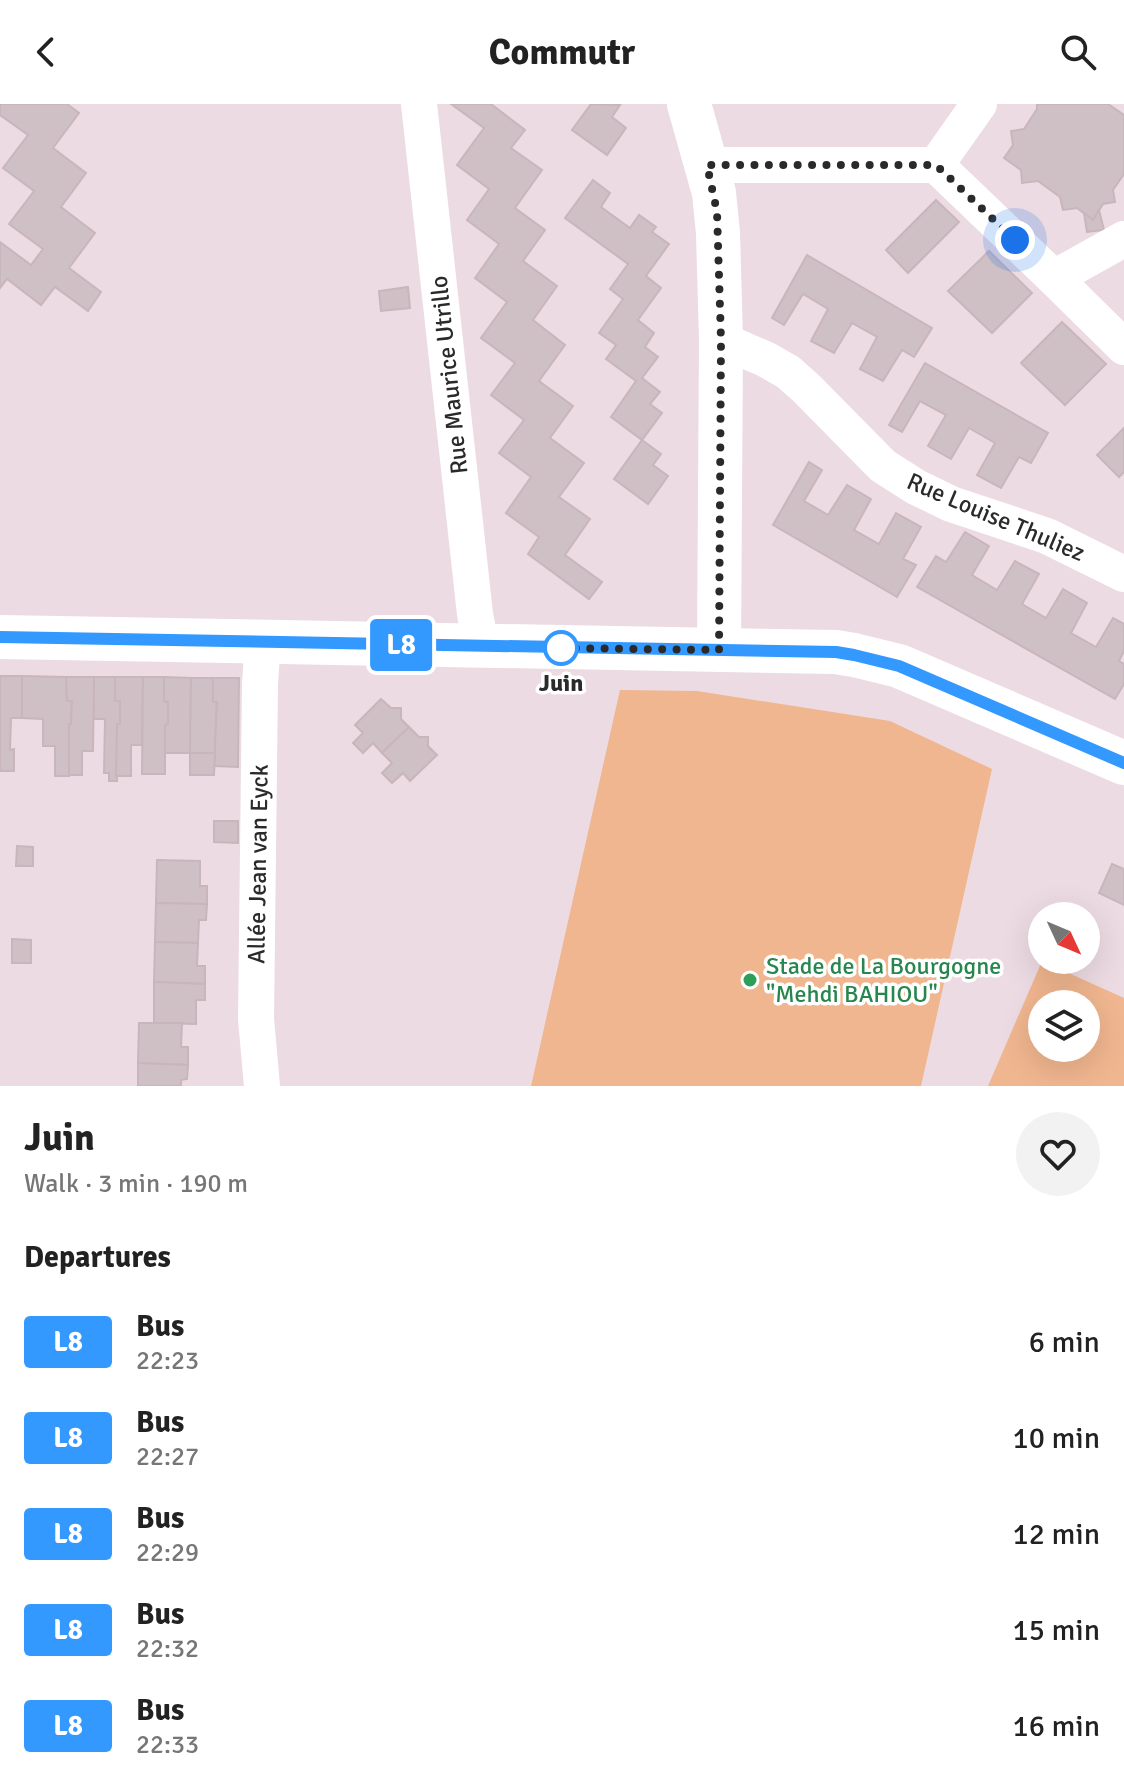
<!DOCTYPE html>
<html lang="en">
<head>
<meta charset="utf-8">
<style>
	:root { --surface:#fff; --page:#f2f2f2; --text:#222; --muted:#767676 }
	body { margin:0; font-family:Signika,sans-serif; background:var(--page); color:var(--text); height:100vh; display:flex; flex-direction:column; font-size:30px; white-space:nowrap }
	* { box-sizing:border-box; margin:0 }
	p { font-size:26px; color:var(--muted) }
	.icon { flex:none; width:44px; height:44px; fill:none; stroke:currentColor; stroke-width:2; stroke-linecap:round; stroke-linejoin:round }
	.map { position:relative; height:982px; overflow:hidden }
	.drawer { display:flex; flex-direction:column; background:var(--surface); flex:1 }
	.drawer>* { flex:none }
	.badge { padding:0 16px; border-radius:6px; font-size:28px; line-height:52px }
	.needle { width:52px; rotate:134deg }
	.fabs { position:absolute; left:1028px; top:798px; display:grid; gap:16px }
	.fabs a { display:grid; place-items:center; width:72px; height:72px; border-radius:50%; background:var(--surface); box-shadow:0 8px 32px #0002; font-size:40px }
	.you { position:absolute; width:40px; height:40px; margin:-20px; border:6px solid #fff; border-radius:50%; background:#1a73e8; box-shadow:0 0 0 12px #1a73e833 }
	.map>.badge { position:absolute; translate:-50% -50%; box-shadow:0 0 0 4px #fff }
	h2 { padding:0 24px; font-size:30px; line-height:72px }
	.round { display:grid; place-items:center; flex:none; width:84px; height:84px; border-radius:42px; background:var(--page) }
	.summary { display:flex; align-items:center; justify-content:space-between; height:136px; padding:0 24px }
	h1 { font-size:38px; font-weight:700; line-height:60px }
	ul { padding:0; list-style:none }
	li { display:flex; align-items:center; gap:24px; height:96px; padding:0 24px }
	li div { flex:1 }
	li b { display:block; font-size:30px }
	li em { font-style:normal }
	li .badge { min-width:88px; font-weight:700; text-align:center }
	header { display:flex; justify-content:space-between; align-items:center; height:104px; padding:0 24px; background:var(--surface); font-size:36px; font-weight:700 }
	.map>svg:first-child { display:block }
</style>
</head>
<body>
<header><svg class="icon" aria-label="back" viewBox="0 0 24 24"><path d="M15 5l-7 7 7 7"/></svg>Commutr<svg class="icon" aria-label="search" viewBox="0 0 24 24"><circle cx="10" cy="10" r="6"/><path d="M15 15l6 6"/></svg></header>
<div class="map">
<svg width="1124" height="982" viewBox="0 0 1124 982">
	<rect width="100%" height="100%" fill="#eddbe3"/>
	<!-- pitch -->
	<g fill="#f0b68f" fill-rule="evenodd">
		<polygon points="620,586 697,587 890,617 992,665 921,982 531,982"/>
		<path d="M1042,857L1124,894V982H988ZM1042,900H1086V944H1042Z"/>
	</g>
	<!-- building -->
	<g fill="#cfc0c6" stroke="#c9b5bc" stroke-width="2">
		<polygon points="0,0 67,0 79,9 53,44 86,69 61,103 95,129 69,164 101,188 88,207 55,183 41,201 7,175 0,184 0,138 31,161 43,145 9,120 34,87 3,64 28,31 0,11"/>
		<polygon points="451,0 491,0 525,26 511,44 542,66 515,104 545,126 523,157 557,182 533,216 565,241 539,277 573,302 550,334 584,359 559,393 590,415 565,451 602,478 589,495 528,450 539,433 506,409 531,373 499,349 524,316 491,291 515,259 481,234 507,198 475,174 499,140 467,116 489,85 457,61 484,24"/>
		<polygon points="591,0 620,1 612,13 626,24 607,51 572,26"/>
		<polygon points="1037,0 1108,0 1124,11 1124,70 1113,86 1115,98 1103,100 1093,116 1077,104 1063,106 1060,93 1038,77 1022,79 1021,66 1004,54 1013,41 1011,27 1024,25 1037,5"/>
		<polygon points="593,76 610,89 601,103 630,124 639,111 656,123 652,128 669,140 646,172 661,184 638,216 654,229 645,243 658,253 642,274 660,288 650,300 662,309 642,336 611,313 636,277 606,255 616,241 599,229 623,195 610,185 628,160 565,114"/>
		<polygon points="936,96 959,118 908,169 886,146"/>
		<polygon points="1099,106 1104,126 1087,128 1084,109 1093,116"/>
		<polygon points="989,147 1032,189 992,229 948,187"/>
		<polygon points="807,151 932,224 914,253 902,246 883,277 860,265 877,233 852,219 834,249 811,237 828,205 803,190 784,221 772,214"/>
		<polygon points="408,183 410,204 381,207 379,187"/>
		<polygon points="1062,218 1106,260 1065,301 1021,259"/>
		<polygon points="925,259 1048,329 1031,359 1019,353 1001,384 977,371 995,339 969,324 951,355 928,342 946,311 920,297 902,328 889,321"/>
		<polygon points="1124,324 1124,368 1119,373 1097,351"/>
		<polygon points="642,336 661,350 653,361 668,372 648,400 614,375"/>
		<polygon points="809,358 822,366 804,397 828,411 847,381 871,395 854,426 879,440 896,409 921,423 903,455 916,461 897,493 773,421"/>
		<polygon points="965,428 989,442 972,471 997,486 1015,457 1039,470 1022,500 1046,514 1063,485 1087,499 1071,529 1096,543 1113,514 1124,520 1124,547 1119,557 1124,560 1124,580 1115,595 917,483 936,452 946,458"/>
		<polygon points="0,572 22,572 22,614 11,614 10,646 14,645 14,667 0,667"/>
		<polygon points="22,572 66,573 67,597 72,597 71,620 69,620 69,672 55,672 55,642 43,642 43,615 22,614"/>
		<polygon points="66,573 94,573 93,647 82,647 82,671 69,671 69,620 71,620 72,597 67,597"/>
		<polygon points="94,573 115,573 115,597 120,597 120,620 117,620 117,677 109,677 109,669 104,669 105,615 94,615"/>
		<polygon points="115,573 143,573 142,641 131,641 131,672 116,672 117,620 120,620 120,597 115,597"/>
		<polygon points="143,573 164,573 164,597 168,598 168,620 165,621 165,670 142,670"/>
		<polygon points="164,573 191,574 190,649 165,649 165,621 168,620 168,598 164,597"/>
		<polygon points="191,574 213,574 213,598 217,598 215,649 190,649"/>
		<polygon points="213,574 239,574 238,663 214,662 217,598 213,598"/>
		<polygon points="381,595 391,604 401,604 401,615 409,623 382,649 373,639 363,649 353,639 363,629 355,621"/>
		<polygon points="409,623 419,633 428,633 428,642 437,651 410,677 403,669 392,679 382,669 392,659 382,649"/>
		<polygon points="190,649 215,649 214,671 190,671"/>
		<polygon points="214,717 238,717 238,739 214,738"/>
		<polygon points="17,742 33,743 33,762 16,762"/>
		<polygon points="157,756 200,757 200,782 207,782 207,800 156,799"/>
		<polygon points="1112,760 1124,765 1124,801 1099,789"/>
		<polygon points="156,799 207,800 206,816 199,816 198,839 155,838"/>
		<polygon points="12,835 31,836 31,859 12,859"/>
		<polygon points="155,838 198,839 197,862 205,862 205,880 154,878"/>
		<polygon points="154,878 205,880 205,896 196,896 196,920 154,919"/>
		<polygon points="139,919 182,919 181,943 188,943 188,961 138,959"/>
		<polygon points="138,959 188,961 187,975 181,976 181,982 138,982"/>
	</g>
	<g fill="none" stroke-linecap="round" stroke-linejoin="round">
		<!-- street -->
		<g stroke="#fff" stroke-width="36">
			<polyline points="419,0 475,510 481,542"/>
			<polyline points="707,61 936,61 979,0"/>
			<polyline points="936,61 1054,174 1124,243"/>
			<polyline points="1054,174 1124,135"/>
			<polyline points="721,236 765,255 788,268 806,284 883,362 916,383 951,400 1047,432 1124,470"/>
			<polyline points="262,982 256,915 260,579 263,537"/>
		</g>
		<!-- secondary -->
		<g stroke="#fff" stroke-width="44">
			<polyline points="689,0 714,89 718,129 721,236 719,546"/>
			<polyline points="0,533 836,548 854,551 899,562 1124,659"/>
		</g>
	</g>
	<g fill="none" stroke-linecap="round" stroke-linejoin="round">
		<defs>
			<polyline id="line" points="0,533 836,548 854,551 899,562 1124,659"/>
		</defs>
		<!-- line casing -->
		<use href="#line" stroke="#fff" stroke-width="18"/>
		<!-- line -->
		<use href="#line" stroke="#39f" stroke-width="12"/>
		<!-- walk -->
		<polyline stroke="#2a2a2a" stroke-width="8" stroke-dasharray="0 14.4" points="561,544 554,544 719,546 721,236 717,108 707,61 936,61 1015,136"/>
	</g>
	<!-- markers -->
	<circle fill="#fff" stroke="#39f" stroke-width="4" cx="561" cy="544" r="16"/>
	<circle fill="#2e9e5b" stroke="#fff" stroke-width="3" cx="750" cy="876" r="8"/>
	<g text-anchor="middle" stroke-width="7" stroke-linejoin="round" paint-order="stroke">
		<!-- street labels -->
		<g font-size="24" fill="#2a2a2a" stroke="#fff">
			<text transform="translate(449 271) rotate(-96)" y="8">Rue Maurice Utrillo</text>
			<text transform="translate(996 413) rotate(23)" y="8">Rue Louise Thuliez</text>
			<text transform="translate(258 760) rotate(-89)" y="8">Allée Jean van Eyck</text>
		</g>
		<!-- stop labels -->
		<g font-size="24" font-weight="bold" fill="#2a2a2a" stroke="#fff">
			<text x="561" y="587">Juin</text>
		</g>
		<!-- leisure labels -->
		<g font-size="24" fill="#27864d" stroke="#fff" text-anchor="start">
			<text x="766" y="870">Stade de La Bourgogne<tspan x="766" dy="28">"Mehdi BAHIOU"</tspan></text>
		</g>
	</g>
</svg>
<div class="fabs">
<a><svg class="needle" viewBox="-14 -14 28 28"><path d="M0-13l5 13h-10z" fill="#e53935"/><path d="M0 13l5-13h-10z" fill="#767676"/></svg></a>
<a><svg class="icon" aria-label="layers" viewBox="0 0 24 24"><path d="M12 4l9 5-9 5-9-5zM3 14l9 5 9-5"/></svg></a>
</div>
<div class="you" style="left:1015px;top:136px"></div>
<b class="badge" style="left:401px;top:541px;background:#39f;color:#fff">L8</b>
</div>
<section class="drawer">
<div class="summary"><div><h1>Juin</h1><p>Walk · 3 min · 190 m</p></div><a class="round"><svg class="icon" aria-label="heart" viewBox="0 0 24 24"><path d="M12 20l-8-8c-3-5 5-10 8-4 3-6 11-1 8 4z"/></svg></a></div>
<h2>Departures</h2>
<ul>
<li><span class="badge" style="background:#39f;color:#fff">L8</span><div><b>Bus</b><p>22:23</p></div><em>6 min</em></li>
<li><span class="badge" style="background:#39f;color:#fff">L8</span><div><b>Bus</b><p>22:27</p></div><em>10 min</em></li>
<li><span class="badge" style="background:#39f;color:#fff">L8</span><div><b>Bus</b><p>22:29</p></div><em>12 min</em></li>
<li><span class="badge" style="background:#39f;color:#fff">L8</span><div><b>Bus</b><p>22:32</p></div><em>15 min</em></li>
<li><span class="badge" style="background:#39f;color:#fff">L8</span><div><b>Bus</b><p>22:33</p></div><em>16 min</em></li>
</ul>
</section>
</body>
</html>
